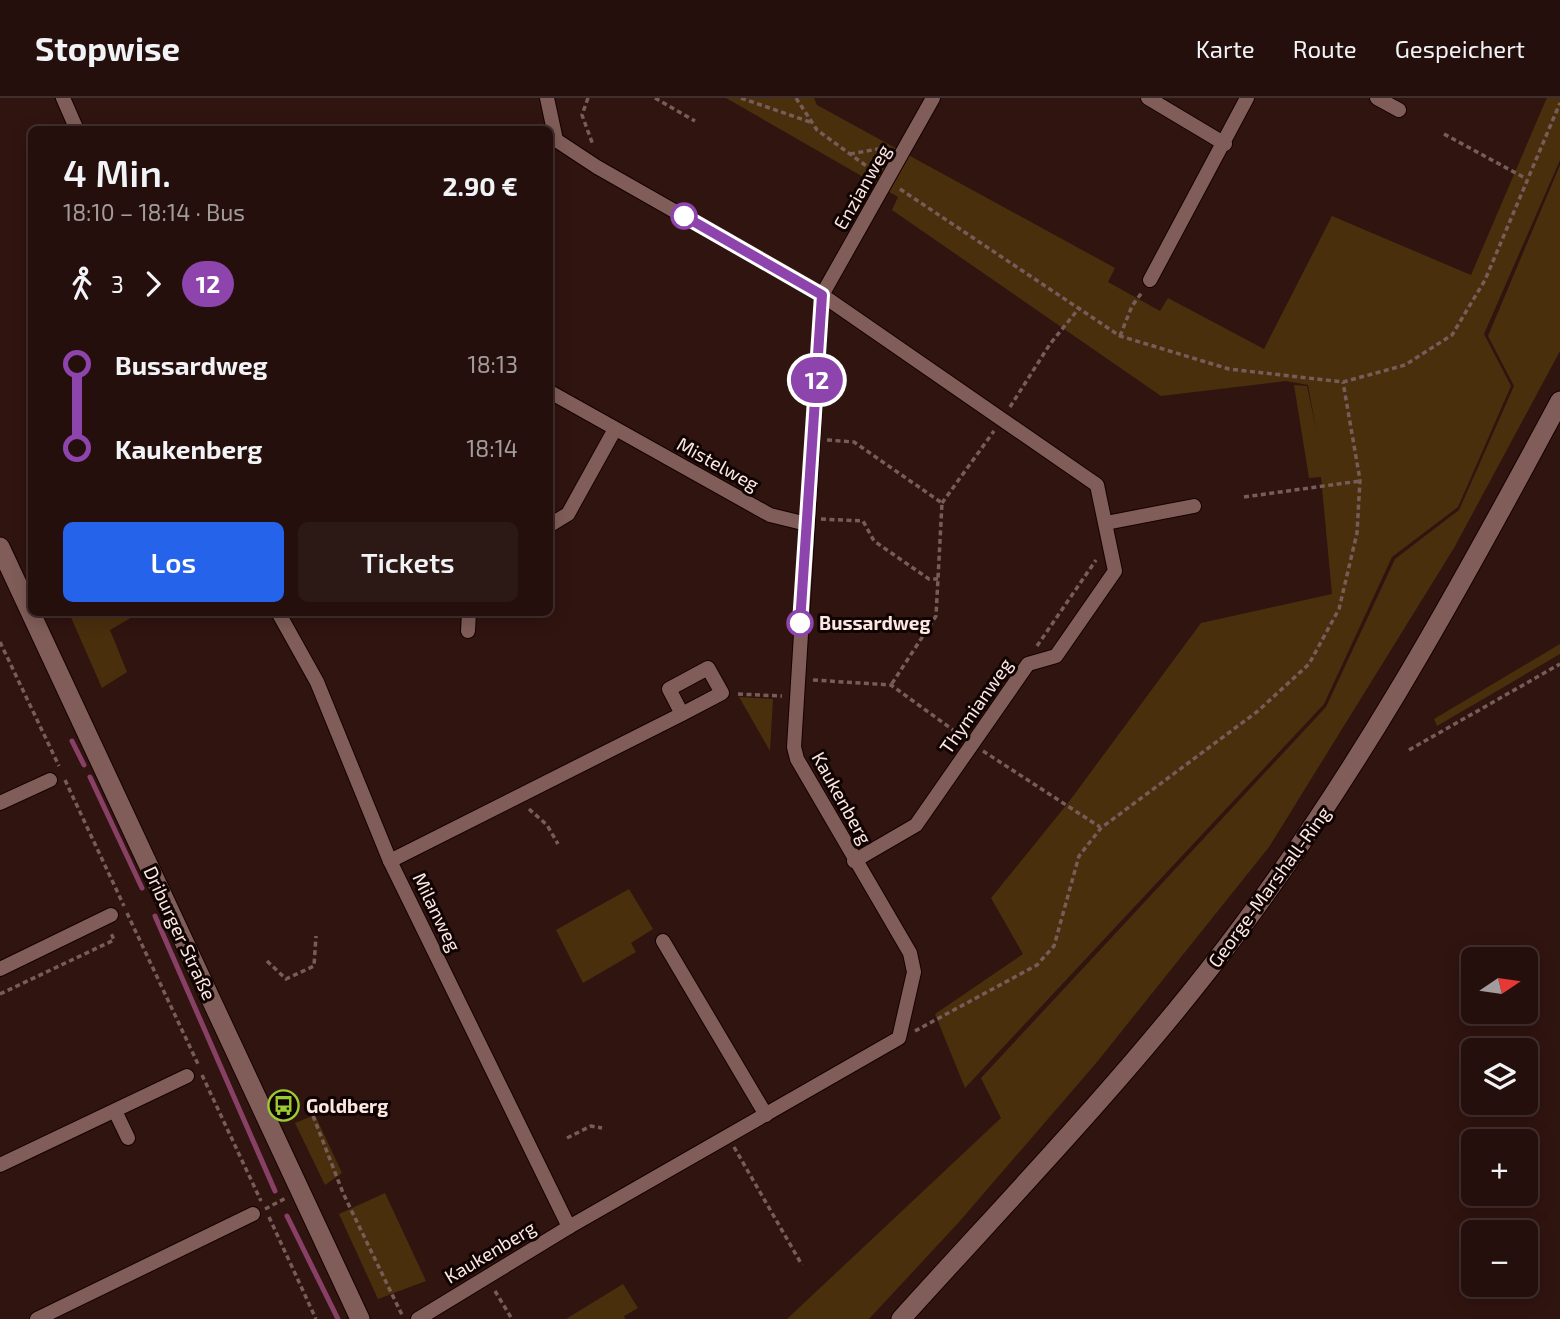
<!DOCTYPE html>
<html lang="de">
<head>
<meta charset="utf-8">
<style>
	:root { --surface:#240f0c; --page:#2c1815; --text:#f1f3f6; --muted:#a39c9d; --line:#412f2d; --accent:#2563eb }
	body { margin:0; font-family:"Exo 2",sans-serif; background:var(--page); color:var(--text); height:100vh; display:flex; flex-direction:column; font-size:26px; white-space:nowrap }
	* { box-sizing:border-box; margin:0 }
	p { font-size:23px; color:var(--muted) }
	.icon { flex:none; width:38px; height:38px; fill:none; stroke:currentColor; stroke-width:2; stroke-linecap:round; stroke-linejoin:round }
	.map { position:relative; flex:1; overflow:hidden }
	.panel { position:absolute; left:28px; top:28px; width:525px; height:490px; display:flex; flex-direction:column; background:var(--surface); border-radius:10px; box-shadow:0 4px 18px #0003,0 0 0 2px var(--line) }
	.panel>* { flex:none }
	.badge { padding:0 14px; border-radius:23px; font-size:24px; line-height:46px }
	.needle { width:46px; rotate:77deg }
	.fabs { position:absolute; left:1461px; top:849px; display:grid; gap:14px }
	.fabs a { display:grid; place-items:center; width:77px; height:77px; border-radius:10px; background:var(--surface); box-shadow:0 4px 18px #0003,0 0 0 2px var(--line); font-size:35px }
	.map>.badge { position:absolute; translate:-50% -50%; box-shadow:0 0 0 4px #fff }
	.legs { display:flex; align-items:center; gap:10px; height:77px; padding:0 35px; font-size:23px }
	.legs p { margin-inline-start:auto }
	.head { display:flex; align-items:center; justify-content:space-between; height:119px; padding:0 35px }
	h1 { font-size:38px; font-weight:600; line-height:52px }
	.action { display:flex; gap:14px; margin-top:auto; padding:14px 35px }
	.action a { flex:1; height:80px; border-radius:10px; background:var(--accent); color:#fff; font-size:28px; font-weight:600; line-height:80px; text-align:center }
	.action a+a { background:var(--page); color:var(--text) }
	ul { padding:0 35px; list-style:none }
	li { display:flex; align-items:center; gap:24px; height:84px; font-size:26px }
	li i { display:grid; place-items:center; width:10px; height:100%; margin:0 9px; background:currentColor }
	li i::after { content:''; width:18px; height:18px; margin:-9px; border:5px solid; border-radius:50%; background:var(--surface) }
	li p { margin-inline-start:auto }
	li:first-child i { background:linear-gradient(#0000 50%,currentColor 0) }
	li:last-child i { background:linear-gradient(currentColor 50%,#0000 0) }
	header { display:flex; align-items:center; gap:42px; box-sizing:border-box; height:98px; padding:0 35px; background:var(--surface); border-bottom:2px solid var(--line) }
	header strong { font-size:33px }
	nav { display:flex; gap:38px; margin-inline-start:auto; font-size:24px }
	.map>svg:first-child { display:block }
</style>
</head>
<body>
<header>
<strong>Stopwise</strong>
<nav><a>Karte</a><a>Route</a><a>Gespeichert</a></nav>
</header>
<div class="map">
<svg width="1560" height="1221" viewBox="0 0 1560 1221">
	<rect width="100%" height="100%" fill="#301410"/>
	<!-- green -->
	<g fill="#4a2f0d">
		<polygon points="726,0 814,0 817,7 1115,170 1108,184 1160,213 1168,200 1264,251 1332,118 1471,177 1545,4 1547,0 1560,0 1560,62 1484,236 1511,288 1458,409 1392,459 1324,606 965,990 935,916 1023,856 991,800 1068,705 1201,525 1332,496 1321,379 1309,380 1294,287 1307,288 1316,331 1308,287 1286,283 1161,298 892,112 898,99"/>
		<polygon points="1560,67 1560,253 1454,450 1269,749 1097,964 959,1124 869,1221 787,1221 1001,1020 981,980 1326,609 1395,461 1459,412 1514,288 1488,238"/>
		<polygon points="69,515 139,515 110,532 127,574 102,590"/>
		<polygon points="1560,546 1560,556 1437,628 1434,621"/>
		<polygon points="739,599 773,601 770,653"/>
		<polygon points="629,791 653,831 631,845 636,854 583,885 556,832"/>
		<polygon points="315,1017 342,1075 325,1087 295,1025"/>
		<polygon points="385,1095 426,1183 378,1201 339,1116"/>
		<polygon points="623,1186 638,1210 624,1218 625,1221 566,1221"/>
	</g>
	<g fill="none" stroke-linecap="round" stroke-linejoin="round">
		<!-- stream -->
		<g stroke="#884165" stroke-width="5">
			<polyline points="72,643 84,667"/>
			<polyline points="90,679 142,790"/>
			<polyline points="155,818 275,1093"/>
			<polyline points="287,1118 338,1221"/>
		</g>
		<defs>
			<g id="minor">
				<polyline points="63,0 77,32"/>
				<polyline points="1148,0 1225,46"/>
				<polyline points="1377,0 1399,12"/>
				<polyline points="1150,182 1247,0"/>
				<polyline points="550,294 770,417 807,426"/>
				<polyline points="1106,425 1194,408"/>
				<polyline points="550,427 568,416 615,331"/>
				<polyline points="278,514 317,584 390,763 569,1129"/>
				<polyline points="468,533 469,514"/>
				<polyline points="0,705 50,682"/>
				<polyline points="390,763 682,616 722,595 708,570 669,591 682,616"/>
				<polyline points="854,763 916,727 1028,566 1056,558 1115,473 1097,387 822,197 933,0"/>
				<polyline points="663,843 766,1017"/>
				<polyline points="0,871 111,817"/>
				<polyline points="115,1013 128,1040"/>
				<polyline points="0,1067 187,978"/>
				<polyline points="37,1221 253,1116"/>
				<polyline points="418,1221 569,1129 899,940 914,874 910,855 797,661 794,649 822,197 597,69 556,42 547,0"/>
			</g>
			<g id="secondary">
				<polyline points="0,449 360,1221"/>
				<path d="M901,1221C1004,1107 1112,995 1207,874C1346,698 1454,501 1560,303"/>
			</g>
		</defs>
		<!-- minor casing -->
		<use href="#minor" stroke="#160101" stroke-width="16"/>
		<!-- secondary casing -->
		<use href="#secondary" stroke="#160101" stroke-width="21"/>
		<!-- path -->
		<g stroke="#775d59" stroke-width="3.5" stroke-dasharray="5 3.5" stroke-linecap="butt">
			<polyline points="588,0 582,17 593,47"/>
			<polyline points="655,0 695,23"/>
			<polyline points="741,0 810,24"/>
			<polyline points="796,0 817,32 876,75"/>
			<polyline points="1444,36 1525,80"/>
			<polyline points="850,56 889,49"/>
			<polyline points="900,91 1120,238 1229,271 1343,284 1405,267 1452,237 1485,182 1560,5"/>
			<polyline points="1120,238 1132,208 1143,193"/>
			<polyline points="1010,309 1050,246 1080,209"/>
			<polyline points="827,342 854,344 942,405 936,518 891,587"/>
			<polyline points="1244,399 1360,383"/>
			<polyline points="942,405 994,333"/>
			<polyline points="821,421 863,423 874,443 929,481 938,481"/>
			<polyline points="0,544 59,668"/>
			<polyline points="1037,548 1096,462"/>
			<polyline points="813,582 891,587 960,637"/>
			<polyline points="738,596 782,598"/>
			<polyline points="1409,652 1560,566"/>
			<polyline points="983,653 1100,729"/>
			<polyline points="65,682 124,808"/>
			<polyline points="529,711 547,727 558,746"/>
			<polyline points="127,815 198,966"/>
			<polyline points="267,863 286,881 314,868 316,838"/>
			<polyline points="0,896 114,842 111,835"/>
			<polyline points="915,933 1037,867 1054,848 1079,758 1101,730 1258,613 1309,566 1339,511 1357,435 1360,382 1343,284"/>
			<polyline points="202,977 261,1103"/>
			<polyline points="310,1010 343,1095 403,1219"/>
			<polyline points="567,1040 591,1028 602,1030"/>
			<polyline points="734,1049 802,1167"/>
			<polyline points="265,1111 286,1100"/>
			<polyline points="269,1119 316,1221"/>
			<polyline points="495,1193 512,1221"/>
		</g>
		<!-- minor -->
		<use href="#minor" stroke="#805d58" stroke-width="14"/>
		<!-- secondary -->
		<use href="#secondary" stroke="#805d58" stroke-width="19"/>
	</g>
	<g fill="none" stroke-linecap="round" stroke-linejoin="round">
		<defs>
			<polyline id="line-1" points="684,118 822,197 800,525"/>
		</defs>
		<!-- line-1 casing -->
		<use href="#line-1" stroke="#fff" stroke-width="16"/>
		<!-- line-1 -->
		<use href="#line-1" stroke="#8e44ad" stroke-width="10"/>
	</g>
	<!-- icons -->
	<defs>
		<symbol id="bus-ring" viewBox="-11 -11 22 22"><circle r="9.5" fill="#100403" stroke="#9bcb33" stroke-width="1.5"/><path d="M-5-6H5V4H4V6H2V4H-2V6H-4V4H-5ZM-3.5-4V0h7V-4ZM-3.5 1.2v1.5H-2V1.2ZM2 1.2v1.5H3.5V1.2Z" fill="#9bcb33"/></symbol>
	</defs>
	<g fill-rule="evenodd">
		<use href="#bus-ring" x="266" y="990" width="35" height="35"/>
	</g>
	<!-- markers -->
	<g fill="#fff" stroke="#8e44ad" stroke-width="3.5">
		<circle cx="684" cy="118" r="12"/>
		<circle cx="800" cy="525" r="12"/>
	</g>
	<g text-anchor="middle" stroke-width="6" stroke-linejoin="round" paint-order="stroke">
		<!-- street labels -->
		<g font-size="19" fill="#fce7e3" stroke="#100403">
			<text transform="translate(862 89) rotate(-60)" y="7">Enzianweg</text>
			<text transform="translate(718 366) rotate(29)" y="7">Mistelweg</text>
			<text transform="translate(976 608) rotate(-55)" y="7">Thymianweg</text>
			<text transform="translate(842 700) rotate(61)" y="7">Kaukenberg</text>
			<text transform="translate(1269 789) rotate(-54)" y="7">George-Marshall-Ring</text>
			<text transform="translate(437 814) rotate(64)" y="7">Milanweg</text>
			<text transform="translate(180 835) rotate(65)" y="7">Driburger Straße</text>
			<text transform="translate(490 1154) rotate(-31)" y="7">Kaukenberg</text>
		</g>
		<!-- stop labels -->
		<g font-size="19" font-weight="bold" fill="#fce7e3" stroke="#100403" text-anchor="start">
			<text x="819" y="532">Bussardweg</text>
		</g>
		<!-- poi labels -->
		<g font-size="19" font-weight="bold" fill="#fce7e3" stroke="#100403" text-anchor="start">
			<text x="306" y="1015">Goldberg</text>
		</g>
	</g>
</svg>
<div class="fabs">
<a><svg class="needle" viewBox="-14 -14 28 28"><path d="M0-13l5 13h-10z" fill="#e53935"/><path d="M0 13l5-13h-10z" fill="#a39c9d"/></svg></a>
<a><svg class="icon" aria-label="layers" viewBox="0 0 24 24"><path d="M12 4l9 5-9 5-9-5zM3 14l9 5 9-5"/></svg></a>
<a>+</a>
<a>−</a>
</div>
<b class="badge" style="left:817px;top:282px;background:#8e44ad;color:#fff">12</b>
<section class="panel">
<div class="head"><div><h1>4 Min.</h1><p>18:10 – 18:14 · Bus</p></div><b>2.90 €</b></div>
<div class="legs"><svg class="icon" aria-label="walk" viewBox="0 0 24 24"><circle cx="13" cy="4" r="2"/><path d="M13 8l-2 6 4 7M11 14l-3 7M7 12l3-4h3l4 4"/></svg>3<svg class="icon" aria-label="forward" viewBox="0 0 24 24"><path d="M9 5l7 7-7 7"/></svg><b class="badge" style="background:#8e44ad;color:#fff">12</b></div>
<ul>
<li><i style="color:#8e44ad"></i><b>Bussardweg</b><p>18:13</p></li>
<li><i style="color:#8e44ad"></i><b>Kaukenberg</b><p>18:14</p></li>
</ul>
<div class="action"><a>Los</a><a>Tickets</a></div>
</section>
</div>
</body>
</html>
